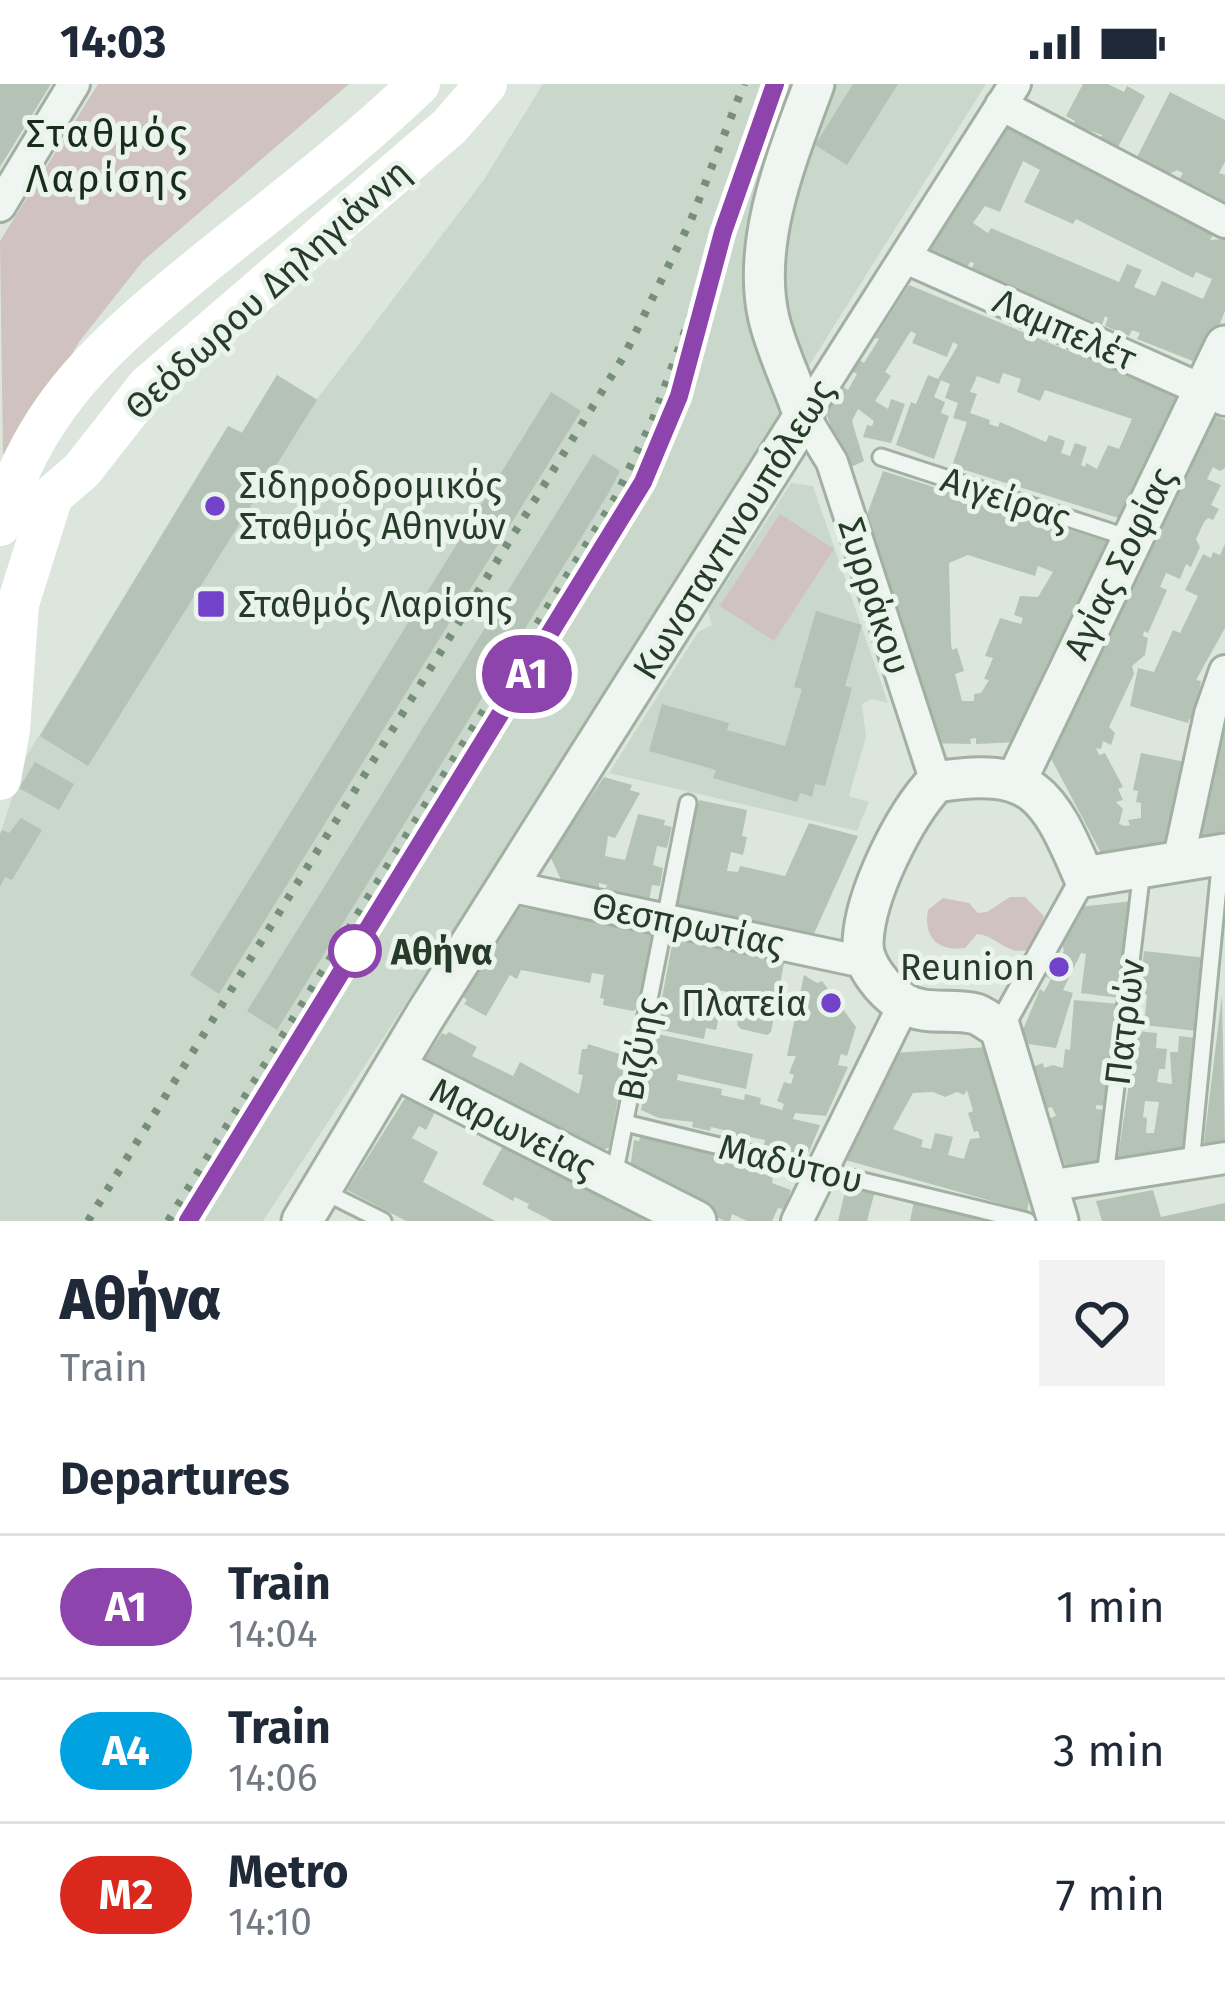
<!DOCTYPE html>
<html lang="en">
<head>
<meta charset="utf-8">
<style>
	:root { --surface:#fff; --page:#f2f2f3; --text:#1f2937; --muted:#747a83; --line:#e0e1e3 }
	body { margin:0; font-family:"Fira Sans",sans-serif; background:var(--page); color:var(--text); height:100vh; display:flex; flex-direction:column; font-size:45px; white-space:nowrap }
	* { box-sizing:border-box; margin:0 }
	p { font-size:39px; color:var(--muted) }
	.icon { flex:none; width:66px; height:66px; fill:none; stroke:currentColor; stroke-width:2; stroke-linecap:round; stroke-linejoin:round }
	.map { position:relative; height:1137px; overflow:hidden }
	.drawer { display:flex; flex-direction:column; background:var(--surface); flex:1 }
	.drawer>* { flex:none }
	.badge { padding:0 24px; border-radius:39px; font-size:42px; line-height:78px }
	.map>.badge { position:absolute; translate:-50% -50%; box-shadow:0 0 0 6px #fff }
	h2 { padding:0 60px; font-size:45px; line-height:108px }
	.round { display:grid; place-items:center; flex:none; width:126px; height:126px; border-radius:0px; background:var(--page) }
	.overview { display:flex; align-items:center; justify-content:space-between; height:204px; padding:0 60px }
	h1 { font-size:57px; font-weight:800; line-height:90px }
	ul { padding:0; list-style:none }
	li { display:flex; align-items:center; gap:36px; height:144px; padding:0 60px; border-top:3px solid var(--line) }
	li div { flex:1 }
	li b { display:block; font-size:45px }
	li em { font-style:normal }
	li .badge { min-width:132px; font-weight:700; text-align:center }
	.status { display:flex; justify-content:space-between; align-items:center; height:84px; padding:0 60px; background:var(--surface); direction:ltr }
	.status svg { height:33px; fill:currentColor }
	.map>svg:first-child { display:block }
</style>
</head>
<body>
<div class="status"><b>14:03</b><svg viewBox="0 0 49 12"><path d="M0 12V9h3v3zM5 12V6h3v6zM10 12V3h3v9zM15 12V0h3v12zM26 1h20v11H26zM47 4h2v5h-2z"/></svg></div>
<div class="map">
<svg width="1225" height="1137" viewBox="0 0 1225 1137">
	<rect width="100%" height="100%" fill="#dce6dd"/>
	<!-- built -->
	<g fill="#cad8cc">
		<polygon points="543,0 986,0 471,820 263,1137 0,1137 0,750 26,673 228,342 242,348 277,291 317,315 483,97"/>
		<polygon points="791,399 813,402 888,619 871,615 862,620 866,653 849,712 869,718 857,747 609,689 698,548 712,541 708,527"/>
	</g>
	<!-- green -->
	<g fill="#d0c2be">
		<polygon points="98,0 349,0 143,177 79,258 18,363 3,370 0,157"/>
		<polygon points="780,430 834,465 774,557 720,522"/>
		<path d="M1010,813H1025L1044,832L1034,863C1009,876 999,852 977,850L965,864C938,868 923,853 928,826L943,814L969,819L978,829L987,828Z"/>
	</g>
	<!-- building -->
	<g fill="#b4c3b6" fill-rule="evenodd">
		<polygon points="0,0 51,0 0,83"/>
		<polygon points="853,0 898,0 847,81 815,61"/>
		<polygon points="1083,0 1108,0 1124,8 1127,2 1145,12 1117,65 1099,55 1102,51 1073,41 1075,37 1066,32"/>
		<polygon points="1170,8 1225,36 1225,78 1219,89 1225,91 1225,119 1178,98 1183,89 1177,86 1167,91 1136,75"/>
		<path d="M1003,41L1215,148L1210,156L1225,155V227L1203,281L1137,255L1140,249L1132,246L1129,252L1105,242L1108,234L1105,232L1102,241L971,186L974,179L970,178L967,184L929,167ZM1023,77L1040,86L1024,118L1073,140L1076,135L1193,194L1196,188L1212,195L1203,215L1162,197L1155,212L1134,203L1142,186L1127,180L1119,198L991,144L988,149L973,139L985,122L1000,128Z"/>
		<path d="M909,201L1185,315L1128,437L952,382L967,338L953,334L958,319L945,314L950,300L938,295L958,261L953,258L947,273L912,259L916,250L911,247L885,288L891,292L875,317L888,325L891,315L905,320L891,359L863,353L867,341L872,342L874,337L858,325L852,337L864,377L847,385L826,329L842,302L848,306L857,290L852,287L859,276L864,279L879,255L875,254ZM1003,289L1021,295L1017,308L1040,317L1045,306L1132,335L1119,365L1108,361L1097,385L1086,379L1085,383L1081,381L1087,363L1075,359L1070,372L1061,369L1065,357L1049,351L1046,358L1000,338L998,343L989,340L990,336L970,329L977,310L970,308L977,292L999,300Z"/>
		<polygon points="277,291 317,316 88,682 40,652 228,342 242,349"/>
		<polygon points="928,291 941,296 934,313 945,318 941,329 949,332 934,375 896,361 911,318 916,320"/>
		<polygon points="551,308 581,327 219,910 190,891"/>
		<polygon points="1209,329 1225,336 1225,384 1220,387 1213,383 1207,395 1221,401 1211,421 1219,425 1213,436 1208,434 1204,438 1196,455 1200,463 1191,483 1186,480 1180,495 1166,489 1160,503 1167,506 1148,549 1144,547 1143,552 1148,554 1145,571 1132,582 1134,590 1109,643 1115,649 1111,661 1103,657 1101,665 1096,664 1099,671 1105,669 1123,703 1118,705 1123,716 1116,718 1123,725 1119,740 1126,742 1130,741 1128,736 1141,734 1141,719 1136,718 1138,707 1133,706 1141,669 1185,678 1172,725 1175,725 1166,774 1108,782 1046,665"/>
		<polygon points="593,370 620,387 608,410 277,946 247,927"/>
		<path d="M883,387L1114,460L1029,623L1023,637L1028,639L1019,658L976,660V654L970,655L971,660L930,659L865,436ZM968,471L1035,492L1038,482L1053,488L1038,513L1020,512L1014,531L1023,534L1021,540L1000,534L985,572L993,574L984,595L989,596L981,609L974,610V617H962L955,590L964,587L957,564L952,566L951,560L949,479Z"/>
		<polygon points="1225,460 1225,544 1196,596 1201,597 1194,636 1189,635 1188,639 1130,622 1138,584 1154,588 1173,546 1180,549 1198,512 1185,506 1203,470 1211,474 1213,468 1220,471"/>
		<polygon points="816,527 862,541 845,602 852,604 825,702 815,700 812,713 800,709 797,718 713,694 716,686 649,667 662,620 729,639 727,646 785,662 802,605 794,603"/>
		<polygon points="1223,640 1225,640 1225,764 1195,756"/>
		<polygon points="35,678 74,700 59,726 19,704"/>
		<polygon points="604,693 632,701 630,706 640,709 615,754 608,752 605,772 625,776 638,730 665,736 664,741 672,743 667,764 657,762 653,781 663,784 660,802 652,801 649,817 605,808 607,801 599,799 599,807 563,800 550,772"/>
		<polygon points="699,716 747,726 742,752 747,753 743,771 731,768 727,787 738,788 740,782 785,792 809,739 858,752 812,854 676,824"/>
		<polygon points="21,734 42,746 12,796 5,793 0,803 0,750 2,746 9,749"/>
		<polygon points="1133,817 1119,914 1081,909 1086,870 1081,869 1063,906 1073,909 1056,964 1028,960 1022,948 1040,905 1044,908 1051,895 1045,892 1057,867 1062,870 1064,867 1062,860 1079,823"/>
		<polygon points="517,823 652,849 637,924 633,927 603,921 604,915 600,914 604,891 592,889 590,899 521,886 517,895 510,891 486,932 464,920 467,916 463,913"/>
		<polygon points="673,856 784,879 771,948 767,951 741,945 737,941 742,911 718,906 717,912 705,910 702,926 698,925 697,928 719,933 716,946 706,944 704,955 656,945"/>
		<polygon points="1144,867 1207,874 1197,947 1144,941 1147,911 1139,911"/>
		<polygon points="804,891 817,899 822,897 856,943 847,972 841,970 838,981 848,983 826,1032 795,1029 793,1035 820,1041 809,1068 798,1065 796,1070 764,1061 765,1056 750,1053 749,1057 723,1050 724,1046 711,1043 710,1047 692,1043 693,1038 659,1034 641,1026 657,950 753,970 746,1005 678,990 677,996 722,1005 721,1011 744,1016 745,1010 761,1014 760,1020 782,1026 784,1020 777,1017 784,998 791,1000 794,991 789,989 796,972 787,972"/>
		<polygon points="1222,911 1225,1062 1208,1065 1204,1058"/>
		<polygon points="1074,916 1120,920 1107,1022 1096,1021 1096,1025 1106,1026 1098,1083 1092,1080 1067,1088 1059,1061 1053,1063 1045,1036 1056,1032 1052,1023 1040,1026 1030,984 1043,979 1044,984 1053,981 1063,984 1065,965 1070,966"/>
		<path d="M1137,947L1157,949L1156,964L1167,965L1165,985H1159L1157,998L1172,1000L1170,968H1178L1179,952L1196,954L1184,1070L1117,1079ZM1145,1017L1159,1018L1154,1049H1146L1147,1034L1143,1033Z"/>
		<polygon points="449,948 477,963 472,972 513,992 520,978 579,1010 583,991 578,990 582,965 587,965 588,960 626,972 609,1063 594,1072 421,981 442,949 446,951"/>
		<path d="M989,963L1033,1094L1027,1127L842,1075L891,969ZM967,1006L973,1027L968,1029L974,1048L978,1047L980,1054L970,1055L964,1075L948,1071L953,1053L935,1049L931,1065L921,1063L923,1056L893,1045L913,1009L933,1008L945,1013L957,1008L964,1011Z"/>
		<polygon points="409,1008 432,1019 428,1025 435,1028 426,1046 419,1042 412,1054 438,1068 423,1098 495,1137 406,1137 347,1106"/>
		<polygon points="642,1049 750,1078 747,1085 773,1093 772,1099 791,1106 784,1125 778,1124 772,1137 747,1137 732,1130 730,1137 725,1137 683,1118 630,1086 634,1056 639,1057"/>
		<polygon points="504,1060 658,1137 552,1137 527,1124 529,1120 515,1113 513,1117 482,1100"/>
		<polygon points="847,1099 875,1107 867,1137 838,1137"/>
		<polygon points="1153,1106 1161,1133 1225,1119 1225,1137 1102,1137 1096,1117"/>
		<polygon points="914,1117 991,1135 990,1137 910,1137"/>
	</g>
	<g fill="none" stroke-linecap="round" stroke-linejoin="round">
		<defs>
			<g id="service">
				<polyline points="881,373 1129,454"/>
				<polyline points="625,1039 1027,1137"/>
				<polyline points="1191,1080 1221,772"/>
				<polyline points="614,1092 688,719"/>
				<polyline points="1105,1093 1142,786"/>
				<polyline points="321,1106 383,1137"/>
			</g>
			<polyline id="pedestrian" points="1000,944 1084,793"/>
			<g id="minor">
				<polyline points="1001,21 1225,138"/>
				<polyline points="0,122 74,0"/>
				<polyline points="906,174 1225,316"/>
				<polyline points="936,698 832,378 804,332 1015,0"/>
				<polyline points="1178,778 1210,630 1225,587"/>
				<polyline points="508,802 868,879"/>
				<polyline points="1048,1102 1225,1074"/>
				<polyline points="797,1137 904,920"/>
			</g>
			<g id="tertiary">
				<polyline points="1016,697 1225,262"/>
				<polyline points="395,984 696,1137"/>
				<path d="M302,1137L425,932L804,332C793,299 777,268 769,235C751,158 788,71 814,0"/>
				<path d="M1058,1137L1000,944C992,940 984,933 976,930C952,923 927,933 903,919C884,907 862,881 863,858C865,810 904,732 936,698C1033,682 1048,709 1084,793L1225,770"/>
			</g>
		</defs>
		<!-- service casing -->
		<use href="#service" stroke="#a2b0a3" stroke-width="21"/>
		<!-- pedestrian casing -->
		<use href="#pedestrian" stroke="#a2b0a3" stroke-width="30"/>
		<!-- minor casing -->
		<use href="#minor" stroke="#a2b0a3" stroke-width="36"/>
		<!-- tertiary casing -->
		<use href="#tertiary" stroke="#a2b0a3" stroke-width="45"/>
		<!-- service -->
		<use href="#service" stroke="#eff5f0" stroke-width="15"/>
		<!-- pedestrian -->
		<use href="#pedestrian" stroke="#eff5f0" stroke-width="24"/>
		<!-- minor -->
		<use href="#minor" stroke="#eff5f0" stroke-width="30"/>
		<!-- tertiary -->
		<use href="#tertiary" stroke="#eff5f0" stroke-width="39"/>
		<!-- secondary -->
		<g stroke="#fff" stroke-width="42">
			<path d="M0,441C33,319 113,254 206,178C278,120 353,64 419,0"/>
			<polyline points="0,695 9,646 18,520 52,412 82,386 148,302 450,42 486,0"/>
		</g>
		<!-- rail -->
		<g stroke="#768f79" stroke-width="8" stroke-dasharray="6 12" stroke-linecap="butt">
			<polyline points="88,1137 624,272 691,136 744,0"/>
			<polyline points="168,1137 615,414 653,335 775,0"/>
		</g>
	</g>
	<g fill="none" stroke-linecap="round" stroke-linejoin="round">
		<defs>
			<polyline id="line" points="188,1137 643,398 679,312 723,148 775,0"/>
		</defs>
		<!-- line casing -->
		<use href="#line" stroke="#fff" stroke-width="27"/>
		<!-- line -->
		<use href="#line" stroke="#8e44ad" stroke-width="18"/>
	</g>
	<!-- markers -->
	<g fill="#7242ca" stroke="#ebf4ec" stroke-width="4.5">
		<circle cx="215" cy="422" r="12"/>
		<rect x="196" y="505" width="30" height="30" rx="6"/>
		<circle cx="1059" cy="883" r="12"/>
		<circle cx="831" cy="919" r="12"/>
	</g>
	<circle fill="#fff" stroke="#8e44ad" stroke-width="6" cx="355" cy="867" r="24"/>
	<g text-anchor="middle" stroke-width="10" stroke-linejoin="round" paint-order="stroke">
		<!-- street labels -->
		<g font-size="36" fill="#263c29" stroke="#ebf4ec">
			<text transform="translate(267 205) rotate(-42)" y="13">Θεόδωρου Δηληγιάννη</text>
			<text transform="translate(1065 245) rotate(24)" y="13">Λαμπελέτ</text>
			<text transform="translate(1006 414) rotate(18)" y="13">Αιγείρας</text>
			<text transform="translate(733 445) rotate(-58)" y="13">Κωνσταντινουπόλεως</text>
			<text transform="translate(1119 479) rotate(-64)" y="13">Αγίας Σοφίας</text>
			<text transform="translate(875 512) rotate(72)" y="13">Συρράκου</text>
			<text transform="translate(688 840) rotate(12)" y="13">Θεσπρωτίας</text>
			<text transform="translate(1124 938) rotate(-83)" y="13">Πατρών</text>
			<text transform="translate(639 965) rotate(-79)" y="13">Βιζύης</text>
			<text transform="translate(513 1044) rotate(27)" y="13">Μαρωνείας</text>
			<text transform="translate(791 1079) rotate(14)" y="13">Μαδύτου</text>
		</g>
		<!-- poi labels -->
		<g font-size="36" fill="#263c29" stroke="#ebf4ec" text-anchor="start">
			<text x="239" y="414">Σιδηροδρομικός<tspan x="239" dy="41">Σταθμός Αθηνών</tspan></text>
			<text x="238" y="533">Σταθμός Λαρίσης</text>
			<text x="1035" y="896" text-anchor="end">Reunion</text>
			<text x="807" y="932" text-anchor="end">Πλατεία</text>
		</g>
		<!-- stop labels -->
		<g font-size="36" font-weight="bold" fill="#263c29" stroke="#ebf4ec" text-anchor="start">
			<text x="391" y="880">Αθήνα</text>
		</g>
		<!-- neighbourhood labels -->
		<g font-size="39" letter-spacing="3" fill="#192c1c" stroke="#ebf4ec">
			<text x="108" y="63">Σταθμός<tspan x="108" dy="45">Λαρίσης</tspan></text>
		</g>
	</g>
</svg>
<b class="badge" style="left:527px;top:590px;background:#8e44ad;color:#fff">A1</b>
</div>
<section class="drawer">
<div class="overview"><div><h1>Αθήνα</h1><p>Train</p></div><a class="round"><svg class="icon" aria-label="heart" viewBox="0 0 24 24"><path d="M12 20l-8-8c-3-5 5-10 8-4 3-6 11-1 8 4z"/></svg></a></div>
<h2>Departures</h2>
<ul>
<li><span class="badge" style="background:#8e44ad;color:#fff">A1</span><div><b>Train</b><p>14:04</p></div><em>1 min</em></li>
<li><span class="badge" style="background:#00a3e0;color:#fff">A4</span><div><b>Train</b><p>14:06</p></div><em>3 min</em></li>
<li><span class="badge" style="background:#da291c;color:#fff">Μ2</span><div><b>Metro</b><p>14:10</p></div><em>7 min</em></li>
</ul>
</section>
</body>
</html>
